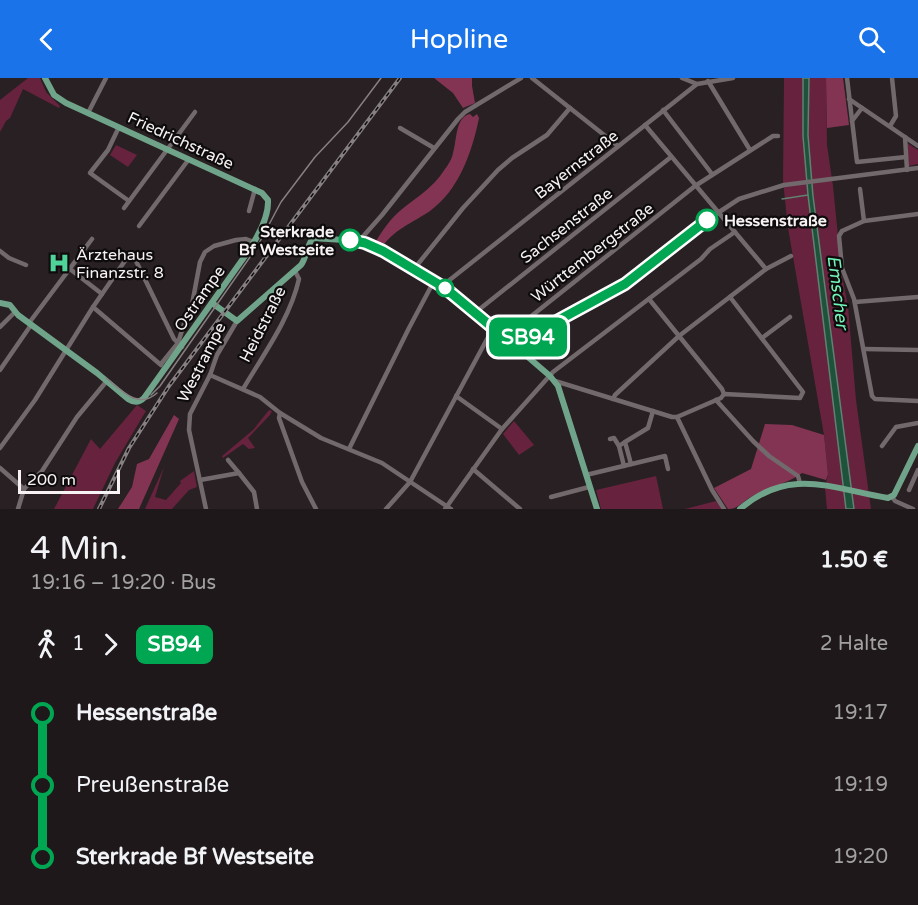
<!DOCTYPE html>
<html lang="de">
<head>
<meta charset="utf-8">
<style>
	:root { --surface:#1e181a; --page:#262123; --text:#f1f3f6; --muted:#a1a0a2; --accent:#1a73e8 }
	body { margin:0; font-family:"Varela Round",sans-serif; background:var(--page); color:var(--text); height:100vh; display:flex; flex-direction:column; font-size:22px; white-space:nowrap }
	* { box-sizing:border-box; margin:0 }
	p { font-size:20px; color:var(--muted) }
	.icon { flex:none; width:33px; height:33px; fill:none; stroke:currentColor; stroke-width:2; stroke-linecap:round; stroke-linejoin:round }
	.map { position:relative; height:431px; overflow:hidden }
	.sheet { display:flex; flex-direction:column; background:var(--surface); flex:1 }
	.sheet>* { flex:none }
	.badge { padding:0 12px; border-radius:9px; font-size:21px; line-height:39px }
	.scale { position:absolute; left:18px; bottom:15px; width:102px; box-sizing:border-box; padding-left:6px; border:3px solid #f7f2f3; border-top:0; font-size:16px; line-height:21px; white-space:nowrap; color:#f7f2f3; -webkit-text-stroke:4px #0e0b0c; paint-order:stroke }
	.map>.badge { position:absolute; translate:-50% -50%; box-shadow:0 0 0 3px #fff }
	.legs { display:flex; align-items:center; gap:9px; height:66px; padding:0 30px; font-size:20px }
	.legs p { margin-inline-start:auto }
	.summary { display:flex; align-items:center; justify-content:space-between; height:102px; padding:0 30px }
	h1 { font-size:33px; font-weight:600; line-height:45px }
	ul { padding:0 30px; list-style:none }
	li { display:flex; align-items:center; gap:21px; height:72px; font-size:22px }
	li i { display:grid; place-items:center; width:9px; height:100%; margin:0 8px; background:currentColor }
	li i::after { content:''; width:15px; height:15px; margin:-8px; border:4px solid; border-radius:50%; background:var(--surface) }
	li p { margin-inline-start:auto }
	li:first-child i { background:linear-gradient(#0000 50%,currentColor 0) }
	li:last-child i { background:linear-gradient(currentColor 50%,#0000 0) }
	header { display:flex; justify-content:space-between; align-items:center; height:78px; padding:0 30px; background:var(--accent); color:#fff; font-size:27px; font-weight:600 }
	.map>svg:first-child { display:block }
</style>
</head>
<body>
<header><svg class="icon" aria-label="back" viewBox="0 0 24 24"><path d="M15 5l-7 7 7 7"/></svg>Hopline<svg class="icon" aria-label="search" viewBox="0 0 24 24"><circle cx="10" cy="10" r="6"/><path d="M15 15l6 6"/></svg></header>
<div class="map">
<svg width="918" height="431" viewBox="0 0 918 431">
	<rect width="100%" height="100%" fill="#282022"/>
	<!-- green -->
	<g fill="#67223e">
		<polygon points="28,0 40,0 46,14 60,28 59,30 23,11 10,40 6,43 0,54 0,22"/>
		<polygon points="784,0 826,0 827,67 833,108 842,198 848,228 856,322 871,431 827,431 825,410 828,396 824,357 788,150 783,103"/>
		<polygon points="907,65 918,72 918,86 909,88"/>
		<polygon points="116,67 137,77 128,89 110,77"/>
		<polygon points="137,327 146,333 115,385 93,431 54,431 91,361 100,371"/>
		<polygon points="269,332 272,333 270,337 248,360 255,370 249,371 243,366 223,380 222,378 253,352"/>
		<polygon points="514,343 534,367 519,377 503,356"/>
		<polygon points="164,389 155,419 166,422 181,405 180,403 194,393 197,409 189,412 172,431 145,431"/>
		<polygon points="656,398 663,431 601,431 596,412"/>
		<polygon points="716,423 722,431 685,431"/>
	</g>
	<!-- forest -->
	<g fill="#843453">
		<polygon points="434,0 472,0 472,8 475,25 463,30 453,15"/>
		<polygon points="826,0 843,0 849,47 827,50"/>
		<path d="M470,36L473,39L477,36L479,40C472,74 459,112 430,133C412,145 395,151 382,169L375,165C382,153 390,141 401,132C418,118 432,111 445,91C448,87 452,81 453,75C457,63 455,39 470,36Z"/>
		<polygon points="174,337 179,341 139,431 118,431 132,409 137,386 149,381"/>
		<path d="M765,346L792,347L824,357L828,396L826,402L802,395C786,407 766,409 749,420C741,425 738,431 728,431L714,410L751,391Z"/>
	</g>
	<!-- water -->
	<polygon fill="#1e523a" stroke="#5f8272" stroke-width="1.5" points="803,0 809,0 808,57 813,118 854,431 846,431 808,117 803,58"/>
	<g fill="none" stroke-linecap="round" stroke-linejoin="round">
		<!-- stream -->
		<polyline stroke="#5f8272" stroke-width="1.5" points="782,121 808,117"/>
		<!-- minor -->
		<g stroke="#72696c" stroke-width="4.5">
			<polyline points="532,0 618,68"/>
			<polyline points="682,0 697,6"/>
			<polyline points="847,0 857,84 906,79"/>
			<polyline points="708,3 750,72"/>
			<polyline points="849,21 918,68"/>
			<polyline points="663,32 712,96"/>
			<polyline points="88,35 106,0"/>
			<polyline points="852,43 862,30"/>
			<polyline points="645,47 766,191"/>
			<polyline points="890,48 896,38 892,0"/>
			<polyline points="119,49 108,72 90,95 129,123"/>
			<polyline points="400,50 434,70"/>
			<polyline points="905,59 907,92"/>
			<polyline points="860,111 864,143"/>
			<polyline points="124,130 195,34"/>
			<polyline points="249,133 255,111"/>
			<polyline points="918,136 864,143 842,153 839,158 842,190 854,221 872,318 875,321 918,323"/>
			<polyline points="139,148 189,81"/>
			<polyline points="359,163 382,137 458,41 465,34 521,0"/>
			<polyline points="0,173 9,180 26,187"/>
			<polyline points="70,191 102,216"/>
			<polyline points="414,191 463,130 498,92 512,80 547,57 570,30"/>
			<polyline points="442,208 697,6 733,0"/>
			<polyline points="649,221 722,311 724,316"/>
			<polyline points="855,224 918,219"/>
			<polyline points="93,229 161,287"/>
			<polyline points="476,234 671,79"/>
			<polyline points="29,245 92,161"/>
			<polyline points="0,249 15,234"/>
			<polyline points="505,259 695,108 773,58 778,58"/>
			<polyline points="762,260 790,239"/>
			<polyline points="515,268 522,262 625,206 707,142 739,121 784,107 918,90"/>
			<polyline points="864,271 918,272"/>
			<polyline points="161,286 178,265 186,240 191,232 200,184 205,174 214,168 236,162 246,161 254,164"/>
			<polyline points="0,292 31,247"/>
			<polyline points="210,297 260,319 280,335 321,360 382,385 451,431"/>
			<polyline points="555,303 672,339 677,339 721,320 724,316 800,320 803,314 730,219"/>
			<path d="M243,311C263,277 290,241 299,201L295,193"/>
			<polyline points="456,318 502,351"/>
			<polyline points="613,321 615,317 679,258 766,191 791,178"/>
			<polyline points="716,322 753,363 769,378 798,398 800,405"/>
			<polyline points="280,335 279,340 302,404 316,431"/>
			<polyline points="677,339 712,412 724,431"/>
			<polyline points="610,361 614,360 619,368"/>
			<polyline points="882,368 896,349 918,345"/>
			<polyline points="0,370 35,322 93,229 129,177 132,178 136,183 174,261 182,269"/>
			<polyline points="349,371 409,250 434,203"/>
			<polyline points="228,382 239,395"/>
			<polyline points="631,386 625,364 648,350 653,333"/>
			<polyline points="624,388 619,368 625,364"/>
			<polyline points="0,390 24,411"/>
			<polyline points="473,391 520,431"/>
			<polyline points="586,397 665,378 668,391"/>
			<polyline points="200,402 239,395 254,414 257,431"/>
			<polyline points="909,412 918,392"/>
			<polyline points="551,419 589,409"/>
			<polyline points="892,419 895,423 913,431"/>
			<polyline points="18,431 24,411 42,393 77,339 106,304"/>
			<polyline points="206,431 189,352 190,336 210,297 217,277 237,243"/>
			<polyline points="386,431 410,404 493,250"/>
			<polyline points="445,431 502,351 553,294 701,181 710,171 735,154"/>
		</g>
		<!-- major -->
		<g stroke="#70a48a" stroke-width="6">
			<path d="M0,225L10,227L18,237L97,295L128,321C134,325 139,325 144,320L245,178C256,162 269,141 268,122L262,115L66,25L54,17L45,0"/>
			<path d="M212,225L237,243L301,187C307,179 307,166 313,160L359,163L392,178L457,218L550,298L558,308L597,431"/>
			<path d="M740,431C790,388 833,411 888,420L894,417L918,368"/>
		</g>
		<!-- tram -->
		<g stroke="#878082" stroke-width="1.5">
			<path d="M106,300C121,312 138,332 157,315"/>
			<polyline points="151,317 160,308 257,169 281,124 315,79 348,44 381,0"/>
		</g>
		<defs>
			<polyline id="rail" points="99,431 129,370 169,308 400,0"/>
		</defs>
		<!-- rail casing -->
		<use href="#rail" stroke="#878082" stroke-width="4"/>
		<!-- rail -->
		<use href="#rail" stroke="#0e0b0c" stroke-width="1.5" stroke-dasharray="4.5" stroke-linecap="butt"/>
	</g>
	<g fill="none" stroke-linecap="round" stroke-linejoin="round">
		<defs>
			<polyline id="line-1" points="350,162 365,165 383,173 445,210 515,268 522,262 625,206 707,142"/>
		</defs>
		<!-- line-1 casing -->
		<use href="#line-1" stroke="#fff" stroke-width="14"/>
		<!-- line-1 -->
		<use href="#line-1" stroke="#00a651" stroke-width="9"/>
	</g>
	<!-- icons -->
	<defs>
		<symbol id="hospital-bare" viewBox="-9 -9 18 18"><path d="M-5-5h3v3.5h4V-5h3V5h-3V1.5h-4V5h-3Z" fill="#4fd399" stroke="#0e0b0c" stroke-width="2.5" paint-order="stroke"/></symbol>
	</defs>
	<g fill-rule="evenodd">
		<use href="#hospital-bare" x="44" y="170" width="30" height="30"/>
	</g>
	<!-- markers -->
	<g fill="#fff" stroke="#00a651" stroke-width="3">
		<circle cx="707" cy="142" r="10"/>
		<circle cx="350" cy="162" r="10"/>
		<circle cx="445" cy="210" r="8"/>
	</g>
	<g text-anchor="middle" stroke-width="4.5" stroke-linejoin="round" paint-order="stroke">
		<!-- street labels -->
		<g font-size="16" fill="#f7f2f3" stroke="#0e0b0c">
			<text transform="translate(181 62) rotate(25)" y="6">Friedrichstraße</text>
			<text transform="translate(576 86) rotate(-38)" y="6">Bayernstraße</text>
			<text transform="translate(566 147) rotate(-38)" y="6">Sachsenstraße</text>
			<text transform="translate(592 174) rotate(-38)" y="6">Württembergstraße</text>
			<text transform="translate(199 220) rotate(-55)" y="6">Ostrampe</text>
			<text transform="translate(262 246) rotate(-63)" y="6">Heidstraße</text>
			<text transform="translate(201 284) rotate(-63)" y="6">Westrampe</text>
		</g>
		<!-- stop labels -->
		<g font-size="16" font-weight="bold" fill="#f7f2f3" stroke="#0e0b0c" text-anchor="start">
			<text x="724" y="148">Hessenstraße</text>
			<text x="334" y="159" text-anchor="end">Sterkrade<tspan x="334" dy="18">Bf Westseite</tspan></text>
		</g>
		<!-- poi labels -->
		<g font-size="16" fill="#f7f2f3" stroke="#0e0b0c" text-anchor="start">
			<text x="76" y="182">Ärztehaus<tspan x="76" dy="18">Finanzstr. 8</tspan></text>
		</g>
		<!-- water labels -->
		<g font-size="18" font-style="italic" fill="#72f4b7" stroke="#0e0b0c">
			<text transform="translate(838 214) rotate(83)" y="6">Emscher</text>
		</g>
	</g>
</svg>
<div class="scale">200 m</div>
<b class="badge" style="left:528px;top:259px;background:#00a651;color:#fff">SB94</b>
</div>
<section class="sheet">
<div class="summary"><div><h1>4 Min.</h1><p>19:16 – 19:20 · Bus</p></div><b>1.50 €</b></div>
<div class="legs"><svg class="icon" aria-label="walk" viewBox="0 0 24 24"><circle cx="13" cy="4" r="2"/><path d="M13 8l-2 6 4 7M11 14l-3 7M7 12l3-4h3l4 4"/></svg>1<svg class="icon" aria-label="forward" viewBox="0 0 24 24"><path d="M9 5l7 7-7 7"/></svg><b class="badge" style="background:#00a651;color:#fff">SB94</b><p>2 Halte</p></div>
<ul>
<li><i style="color:#00a651"></i><b>Hessenstraße</b><p>19:17</p></li>
<li><i style="color:#00a651"></i><span>Preußenstraße</span><p>19:19</p></li>
<li><i style="color:#00a651"></i><b>Sterkrade Bf Westseite</b><p>19:20</p></li>
</ul>
</section>
</body>
</html>
